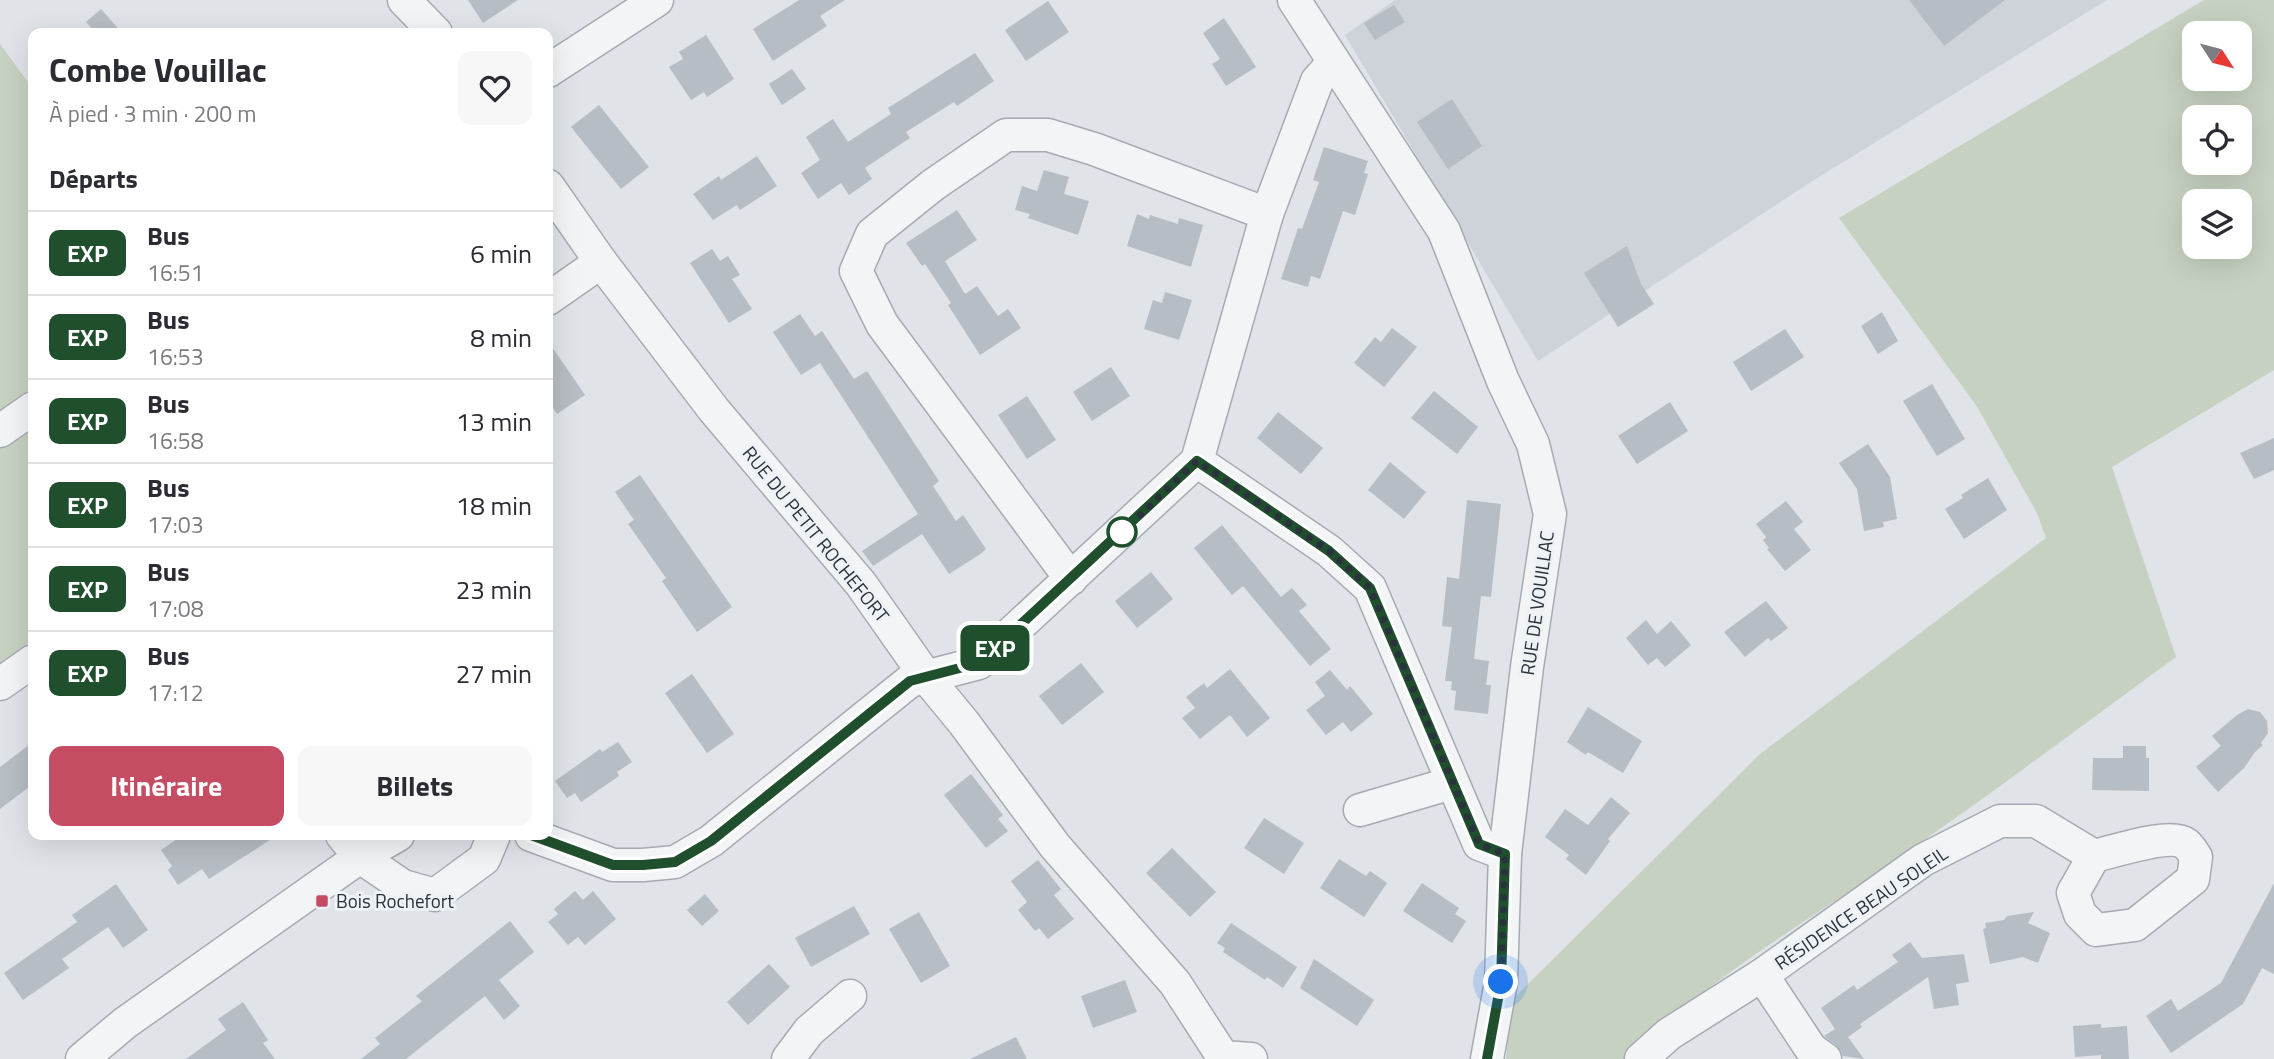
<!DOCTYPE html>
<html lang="fr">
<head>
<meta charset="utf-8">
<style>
	:root { --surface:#fff; --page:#f7f7f7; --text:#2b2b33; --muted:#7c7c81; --line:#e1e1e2; --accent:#c44d64 }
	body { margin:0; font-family:"Titillium Web",sans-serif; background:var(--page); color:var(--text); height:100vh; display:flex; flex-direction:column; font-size:26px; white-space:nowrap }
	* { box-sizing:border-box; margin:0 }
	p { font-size:23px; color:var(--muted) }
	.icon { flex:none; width:38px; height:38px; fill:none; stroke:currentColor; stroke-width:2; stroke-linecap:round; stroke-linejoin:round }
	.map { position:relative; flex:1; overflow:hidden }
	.panel { position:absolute; left:28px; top:28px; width:525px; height:812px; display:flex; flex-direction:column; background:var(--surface); border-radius:14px; box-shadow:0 7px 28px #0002 }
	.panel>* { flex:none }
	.badge { padding:0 14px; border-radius:10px; font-size:24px; line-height:46px }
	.needle { width:46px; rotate:126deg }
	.buttons { position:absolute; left:2182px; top:21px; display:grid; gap:14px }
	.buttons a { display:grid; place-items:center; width:70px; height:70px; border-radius:14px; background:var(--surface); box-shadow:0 7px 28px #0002; font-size:35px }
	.you { position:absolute; width:35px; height:35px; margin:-18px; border:5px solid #fff; border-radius:50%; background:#1a73e8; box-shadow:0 0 0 10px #1a73e833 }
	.map>.badge { position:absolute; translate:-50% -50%; box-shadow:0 0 0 4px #fff }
	h2 { padding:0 21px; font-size:26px; line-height:63px }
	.round { display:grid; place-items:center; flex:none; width:74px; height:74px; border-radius:14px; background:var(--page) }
	.summary { display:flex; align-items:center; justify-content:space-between; height:119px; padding:0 21px }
	h1 { font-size:33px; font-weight:700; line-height:52px }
	.button { display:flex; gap:14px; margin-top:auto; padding:14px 21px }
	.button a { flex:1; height:80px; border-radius:14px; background:var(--accent); color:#fff; font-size:28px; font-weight:700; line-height:80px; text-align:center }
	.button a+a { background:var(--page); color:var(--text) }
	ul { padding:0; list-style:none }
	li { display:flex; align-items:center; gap:21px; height:84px; padding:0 21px; border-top:2px solid var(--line) }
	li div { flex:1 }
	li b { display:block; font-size:26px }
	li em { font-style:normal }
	li .badge { min-width:77px; font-weight:700; text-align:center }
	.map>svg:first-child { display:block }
</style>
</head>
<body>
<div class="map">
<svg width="2274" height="1059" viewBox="0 0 2274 1059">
	<rect width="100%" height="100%" fill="#e0e3e8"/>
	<!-- built -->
	<polygon fill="#ced2d9" points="1395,0 2107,0 1814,180 1538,361 1345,35"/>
	<!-- green -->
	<g fill="#c6d1c1" fill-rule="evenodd">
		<path d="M2204,0H2274V370L2112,467L2176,657C2079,728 1982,801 1882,869C1795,929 1701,984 1626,1059H1506L1512,1000L1760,754L2046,538L2037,513L1976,405L1839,218ZM2194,33H2240V79H2194ZM2194,117H2240V163H2194ZM2194,201H2240V247H2194Z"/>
		<polygon points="0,44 33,89 33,640 0,664"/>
	</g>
	<!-- building -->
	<g fill="#b7bdc4">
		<polygon points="468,0 518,0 483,23"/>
		<polygon points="799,0 845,0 820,16 827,26 773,61 753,29"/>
		<polygon points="1909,0 2005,0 1944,46"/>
		<polygon points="1048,1 1069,32 1026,61 1005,30"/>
		<polygon points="1394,5 1405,22 1375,40 1364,23"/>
		<polygon points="101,9 122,33 96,33 86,22"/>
		<polygon points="1224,18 1256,67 1226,86 1212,64 1220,59 1203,33"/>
		<polygon points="706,35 734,79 707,97 704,92 691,100 669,67 683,59 679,52"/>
		<polygon points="975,53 994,81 957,106 954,102 906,132 910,138 865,168 872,179 849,195 841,183 818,199 801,173 820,160 806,137 833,119 848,142 891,114 888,108"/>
		<polygon points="792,69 806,89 782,105 769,84"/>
		<polygon points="1452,99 1482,146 1448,169 1417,122"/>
		<polygon points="599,105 649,167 621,189 571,127"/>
		<polygon points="1324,147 1368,161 1364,173 1368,174 1355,215 1343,211 1320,279 1311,276 1308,287 1281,279 1298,228 1302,229 1319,182 1313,180"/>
		<polygon points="757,156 777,186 740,210 737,205 713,220 693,194 719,176 721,180"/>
		<polygon points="1044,170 1069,177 1064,194 1089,201 1078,235 1028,218 1030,214 1015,210 1022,186 1037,191"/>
		<polygon points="957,210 977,240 945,261 965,294 977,286 998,316 1008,309 1021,328 980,355 948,305 951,303 925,264 922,266 906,243"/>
		<polygon points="1137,214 1149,219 1150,215 1178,224 1179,218 1203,225 1191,267 1127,246"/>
		<polygon points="1627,246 1641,284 1654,304 1618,327 1584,273"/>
		<polygon points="712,249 720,261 728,256 740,275 732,279 752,309 729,323 690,263"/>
		<polygon points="1165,292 1192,300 1179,340 1144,329 1153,300 1162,303"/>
		<polygon points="1882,312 1898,341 1878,354 1861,326"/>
		<polygon points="800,314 815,336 822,331 854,379 867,371 939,481 933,486 956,521 963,515 986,549 979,555 949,574 922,534 873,566 862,551 918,514 820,363 801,375 773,332"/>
		<polygon points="1392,328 1417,347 1384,387 1354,363 1375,337 1381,342"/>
		<polygon points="1785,329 1804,357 1751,391 1733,362"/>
		<polygon points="548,341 585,395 557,414 548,400"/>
		<polygon points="1111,367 1130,396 1092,421 1073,392"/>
		<polygon points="1932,384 1965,439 1937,456 1903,401"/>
		<polygon points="1434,391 1478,427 1457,454 1411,418"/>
		<polygon points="1027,396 1056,440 1027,459 998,415"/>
		<polygon points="1670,402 1688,431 1637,464 1618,436"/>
		<polygon points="1278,412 1323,448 1301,474 1257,438"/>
		<polygon points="2274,438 2274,470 2254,479 2240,453"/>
		<polygon points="1868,444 1890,477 1897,519 1883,522 1884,527 1864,531 1857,489 1839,463"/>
		<polygon points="1390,462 1426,492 1404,519 1368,490"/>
		<polygon points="640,475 732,607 697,632 662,581 666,578 628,524 634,520 615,492"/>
		<polygon points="1988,478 2007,510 1964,539 1945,509 1963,498 1961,495"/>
		<polygon points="1467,500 1501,504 1491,597 1481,596 1474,659 1489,661 1486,685 1491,685 1488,714 1454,710 1456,691 1451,690 1452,681 1445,681 1452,627 1442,626 1447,577 1459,579"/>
		<polygon points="1786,501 1803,522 1794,529 1811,550 1785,571 1767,549 1769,548 1763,540 1766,537 1756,524"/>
		<polygon points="1222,525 1281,597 1292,588 1307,605 1299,611 1331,649 1310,666 1243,586 1232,595 1194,548"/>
		<polygon points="1151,572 1173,599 1137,628 1115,601"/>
		<polygon points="1766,601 1788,628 1771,641 1768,638 1745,657 1724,632"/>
		<polygon points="1646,620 1657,634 1671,621 1691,645 1665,667 1657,658 1648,665 1626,638"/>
		<polygon points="1081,663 1104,692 1062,725 1039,696"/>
		<polygon points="1230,669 1270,718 1247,737 1230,715 1200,739 1182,718 1195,708 1186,697 1204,683 1207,688"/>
		<polygon points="1330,670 1347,690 1350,686 1373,714 1351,732 1343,722 1326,735 1306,710 1325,696 1315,682"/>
		<polygon points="692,674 734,734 707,753 665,693"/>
		<polygon points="1588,707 1642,741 1623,773 1588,752 1586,755 1567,742"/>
		<polygon points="2248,709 2260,712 2267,721 2268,733 2261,743 2263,745 2255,752 2244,768 2218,792 2196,767 2221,746 2212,736 2237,715"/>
		<polygon points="33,742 33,784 0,809 0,767"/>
		<polygon points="618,742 632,762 617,772 619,776 581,802 575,793 567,798 555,781 600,749 602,752"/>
		<polygon points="2123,746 2146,746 2146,758 2149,758 2149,791 2092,790 2093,758 2123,758"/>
		<polygon points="971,774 1003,815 998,819 1008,831 986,848 944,795"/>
		<polygon points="1611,797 1630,813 1608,839 1610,841 1586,875 1566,859 1569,855 1545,837 1565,809 1588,825"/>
		<polygon points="1264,818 1304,843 1284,874 1244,848"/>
		<polygon points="183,835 278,835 209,879 202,869 178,885 168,870 172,866 161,850"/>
		<polygon points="1172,848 1216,892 1190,917 1146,873"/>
		<polygon points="1339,859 1366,876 1370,871 1387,883 1364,917 1320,888"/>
		<polygon points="1038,860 1061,889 1054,895 1074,919 1048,939 1039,928 1035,931 1018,910 1027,902 1011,881"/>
		<polygon points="1422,883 1459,908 1455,914 1466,921 1452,943 1403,911"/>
		<polygon points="2274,883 2274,974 2262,968 2243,1004 2171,1053 2146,1016 2171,999 2178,1011 2221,983"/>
		<polygon points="116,884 148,930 123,948 108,927 62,959 69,968 23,1000 4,973 77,922 72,915"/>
		<polygon points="575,891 583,900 593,891 616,919 585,945 578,937 568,945 548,922 558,914 554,909"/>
		<polygon points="705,894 719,911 702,926 687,910"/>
		<polygon points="854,906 870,934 811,967 795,938"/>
		<polygon points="919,912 950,966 921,983 889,929"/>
		<polygon points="2034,912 2028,923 2050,933 2038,963 2023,957 1990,964 1983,929 1986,928 1985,923 2004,920 2007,916"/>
		<polygon points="510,921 534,952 499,980 520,1006 504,1020 485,996 406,1059 361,1059 380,1044 375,1038 422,1001 416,996"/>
		<polygon points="1231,923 1297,967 1283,988 1267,977 1265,980 1223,952 1225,948 1217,943"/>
		<polygon points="1910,942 1922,958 1964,954 1969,982 1956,984 1959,1005 1934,1009 1928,977 1860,1024 1862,1027 1848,1037 1864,1059 1843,1056 1836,1045 1824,1036 1835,1029 1821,1008 1854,985 1857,990 1898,962 1892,955"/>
		<polygon points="1314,959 1374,1000 1357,1026 1300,988"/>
		<polygon points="769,964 790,987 748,1025 727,1002"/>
		<polygon points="1125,980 1137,1012 1093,1028 1081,996"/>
		<polygon points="243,1002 268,1040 263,1043 275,1059 186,1059 226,1030 218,1019"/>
		<polygon points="2101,1024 2101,1028 2127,1026 2129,1059 2101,1059 2101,1055 2075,1057 2073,1026"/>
		<polygon points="1016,1037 1027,1059 970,1059"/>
	</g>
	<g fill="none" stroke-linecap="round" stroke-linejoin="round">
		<defs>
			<g id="minor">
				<polyline points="404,0 436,33"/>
				<polyline points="1294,0 1444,231 1503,381 1533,444 1550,514 1527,667 1505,854 1501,982 1487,1059"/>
				<polyline points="548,71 657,0"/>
				<polyline points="548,186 601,262 714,410 861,584 927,678 964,723 1055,846 1175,983 1223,1057 1251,1059"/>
				<polyline points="1267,214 1317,81 1334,62"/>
				<polyline points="548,299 601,262"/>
				<polyline points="0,431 33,408"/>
				<polyline points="1071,579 882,324 856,271 872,234 933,185 1006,135 1048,135 1094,149 1267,214 1197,461"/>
				<polyline points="0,684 33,661"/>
				<polyline points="1360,810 1452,783"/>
				<polyline points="342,835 360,857 403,886 435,895 484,859 494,835"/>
				<polyline points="531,835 613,865 643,865 675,862 711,841 910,681 979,663 1197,461 1329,551 1370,588 1479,844 1505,854"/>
				<polyline points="1762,975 1811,1049 1825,1059"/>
				<polyline points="82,1059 125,1023 360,857 398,835"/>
				<polyline points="788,1059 809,1031 850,996"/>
				<path d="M1641,1059L1669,1034L1762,975L1923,860L2000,821H2036L2094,856C2113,852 2170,832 2186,844C2190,847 2193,853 2196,857L2193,879L2135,925L2096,930L2080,914L2073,893L2094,856"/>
			</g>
		</defs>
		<!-- minor casing -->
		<use href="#minor" stroke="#a6aab2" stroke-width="35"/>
		<!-- minor -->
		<use href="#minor" stroke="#f2f4f6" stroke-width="32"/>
	</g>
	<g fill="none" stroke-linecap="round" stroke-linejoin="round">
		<defs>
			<polyline id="line" points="531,835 613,865 643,865 675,862 711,841 910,681 979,663 1197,461 1329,551 1370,588 1479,844 1505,854 1501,982 1487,1059"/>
		</defs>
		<!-- line casing -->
		<use href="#line" stroke="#fff" stroke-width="16"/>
		<!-- line -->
		<use href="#line" stroke="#204f2d" stroke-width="10"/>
		<!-- walk -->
		<polyline stroke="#2a323e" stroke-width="7" stroke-dasharray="0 12.6" points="1122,532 1197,461 1329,551 1370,588 1479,844 1505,854 1501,982"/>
	</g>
	<!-- markers -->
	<circle fill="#fff" stroke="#204f2d" stroke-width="3.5" cx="1122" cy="532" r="14"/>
	<rect fill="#c44d64" stroke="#eff2f5" stroke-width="2.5" x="315" y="894" width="14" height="14" rx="3.5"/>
	<g text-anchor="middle" stroke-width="6" stroke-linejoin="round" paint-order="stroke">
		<!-- street labels -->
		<g font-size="19" fill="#2a323e" stroke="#eff2f5">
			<text transform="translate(816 534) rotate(51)" y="7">RUE DU PETIT ROCHEFORT</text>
			<text transform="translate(1537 603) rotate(-82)" y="7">RUE DE VOUILLAC</text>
			<text transform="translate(1861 908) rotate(-34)" y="7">RÉSIDENCE BEAU SOLEIL</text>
		</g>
		<!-- poi labels -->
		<g font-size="19" fill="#2a323e" stroke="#eff2f5" text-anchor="start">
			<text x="336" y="908">Bois Rochefort</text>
		</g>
	</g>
</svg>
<div class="buttons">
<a><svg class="needle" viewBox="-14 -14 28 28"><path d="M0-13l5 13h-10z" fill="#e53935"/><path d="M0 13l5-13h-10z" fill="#7c7c81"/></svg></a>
<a><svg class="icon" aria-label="locate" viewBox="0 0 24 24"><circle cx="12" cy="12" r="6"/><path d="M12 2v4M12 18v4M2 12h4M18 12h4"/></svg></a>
<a><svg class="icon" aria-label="layers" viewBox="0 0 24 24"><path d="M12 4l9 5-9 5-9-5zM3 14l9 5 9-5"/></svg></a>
</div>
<div class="you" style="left:1501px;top:982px"></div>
<b class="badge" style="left:995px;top:648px;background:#204f2d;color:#fff">EXP</b>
<section class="panel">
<div class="summary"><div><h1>Combe Vouillac</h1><p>À pied · 3 min · 200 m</p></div><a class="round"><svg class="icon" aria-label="heart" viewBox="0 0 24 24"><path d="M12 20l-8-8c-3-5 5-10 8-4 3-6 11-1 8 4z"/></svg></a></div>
<h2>Départs</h2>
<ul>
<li><span class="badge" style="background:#204f2d;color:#fff">EXP</span><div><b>Bus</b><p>16:51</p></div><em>6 min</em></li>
<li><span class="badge" style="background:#204f2d;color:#fff">EXP</span><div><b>Bus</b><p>16:53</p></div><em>8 min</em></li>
<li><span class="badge" style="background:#204f2d;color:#fff">EXP</span><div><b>Bus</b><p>16:58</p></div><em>13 min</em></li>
<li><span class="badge" style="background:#204f2d;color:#fff">EXP</span><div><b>Bus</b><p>17:03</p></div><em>18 min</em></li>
<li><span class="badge" style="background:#204f2d;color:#fff">EXP</span><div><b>Bus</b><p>17:08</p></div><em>23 min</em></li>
<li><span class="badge" style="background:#204f2d;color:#fff">EXP</span><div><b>Bus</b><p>17:12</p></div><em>27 min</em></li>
</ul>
<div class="button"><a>Itinéraire</a><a>Billets</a></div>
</section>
</div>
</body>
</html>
